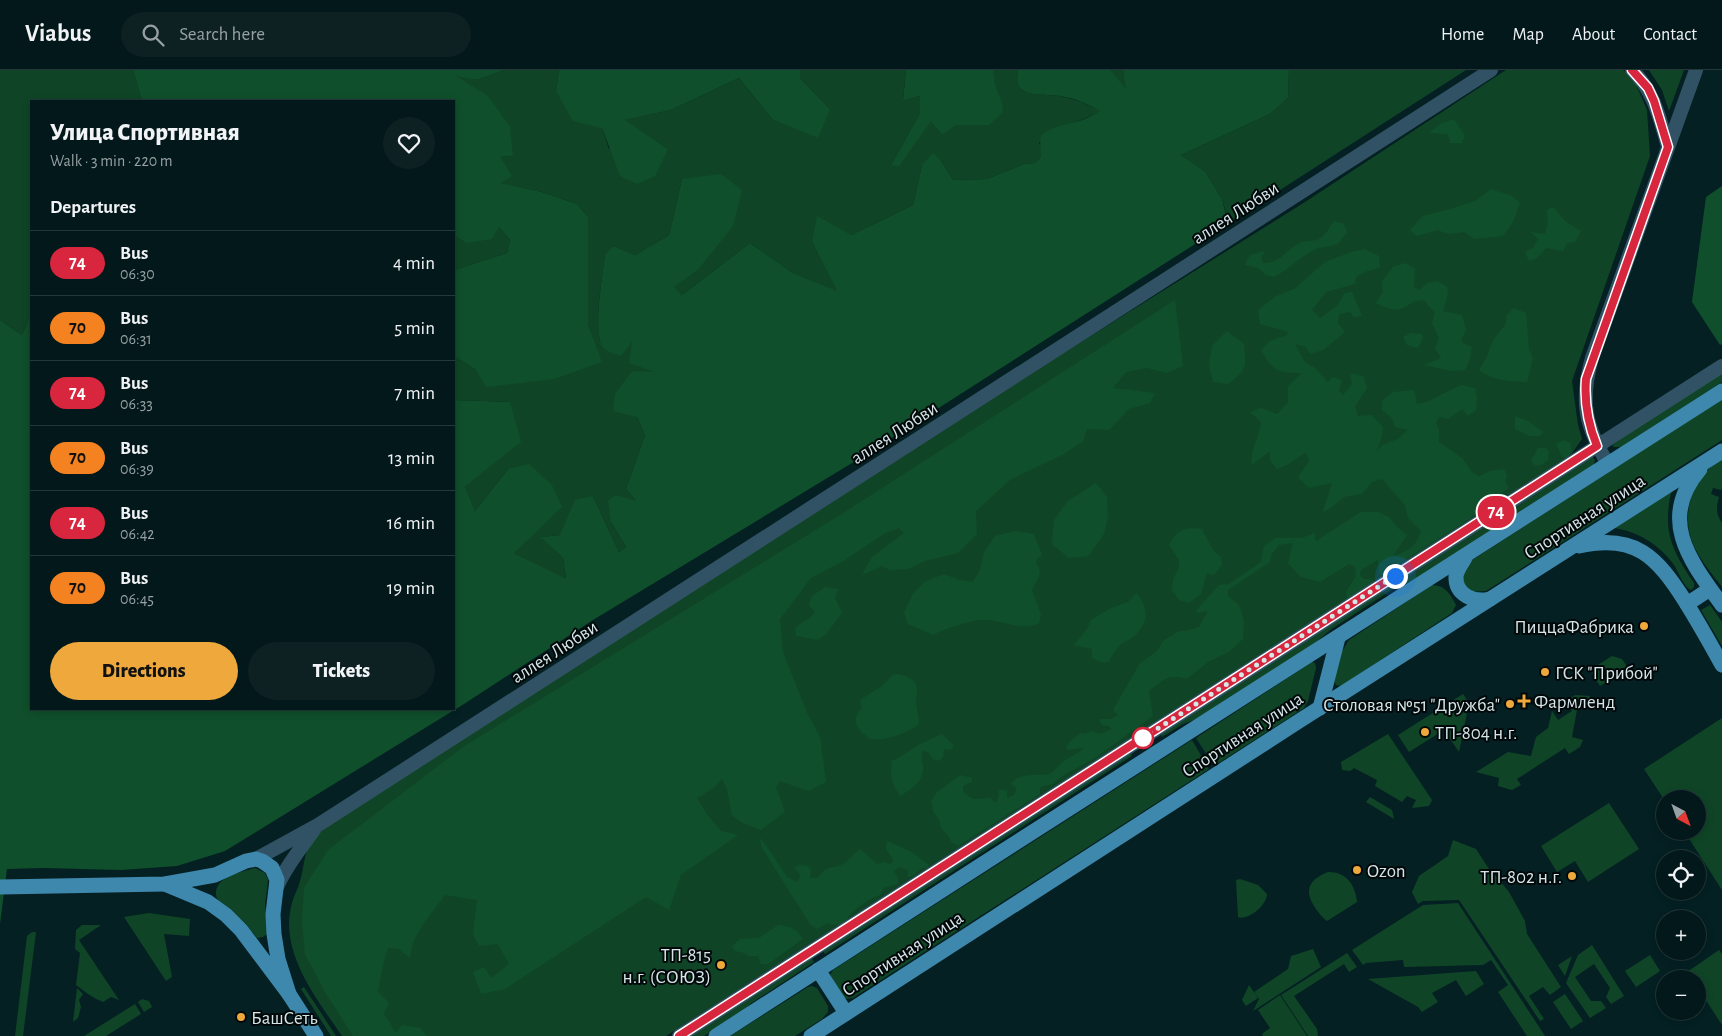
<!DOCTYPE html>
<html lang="en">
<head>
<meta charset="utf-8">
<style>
	:root { --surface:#03181a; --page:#0d2123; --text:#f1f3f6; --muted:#97a0a2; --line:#243739; --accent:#eea83c }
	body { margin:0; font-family:"Alegreya Sans",sans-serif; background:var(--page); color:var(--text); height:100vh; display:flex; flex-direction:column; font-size:19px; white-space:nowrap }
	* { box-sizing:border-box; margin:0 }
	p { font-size:16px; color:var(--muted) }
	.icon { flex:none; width:28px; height:28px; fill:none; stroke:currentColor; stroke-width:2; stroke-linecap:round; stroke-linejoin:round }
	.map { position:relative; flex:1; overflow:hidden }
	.side { position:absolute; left:30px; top:30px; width:425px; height:610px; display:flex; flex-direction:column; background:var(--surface); border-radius:0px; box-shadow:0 2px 8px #0003,0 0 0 1px var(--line) }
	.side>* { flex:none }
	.badge { padding:0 10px; border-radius:16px; font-size:18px; line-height:32px }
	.needle { width:32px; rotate:139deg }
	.tools { position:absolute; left:1656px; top:720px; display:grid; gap:10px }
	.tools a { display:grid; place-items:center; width:50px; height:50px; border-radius:50%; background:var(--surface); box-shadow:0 2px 8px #0003,0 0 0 1px var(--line); font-size:25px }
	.you { position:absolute; width:25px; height:25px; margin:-12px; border:4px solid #fff; border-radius:50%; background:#1a73e8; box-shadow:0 0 0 8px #1a73e833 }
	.map>.badge { position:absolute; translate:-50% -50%; box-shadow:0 0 0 2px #fff }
	h2 { padding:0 20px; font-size:19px; line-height:45px }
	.round { display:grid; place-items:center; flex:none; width:52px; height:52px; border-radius:26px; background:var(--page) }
	.overview { display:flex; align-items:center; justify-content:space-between; height:85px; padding:0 20px }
	h1 { font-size:24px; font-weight:800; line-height:38px }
	.action { display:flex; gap:10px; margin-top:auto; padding:10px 20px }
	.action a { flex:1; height:58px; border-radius:30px; background:var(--accent); color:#111; font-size:20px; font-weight:800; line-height:58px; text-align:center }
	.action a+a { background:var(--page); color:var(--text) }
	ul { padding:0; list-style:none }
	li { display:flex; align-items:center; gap:15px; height:65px; padding:0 20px; border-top:1px solid var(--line) }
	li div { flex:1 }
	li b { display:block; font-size:19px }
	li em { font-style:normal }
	li .badge { min-width:55px; font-weight:700; text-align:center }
	header { display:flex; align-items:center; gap:30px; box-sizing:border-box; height:70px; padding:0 25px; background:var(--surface); border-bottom:1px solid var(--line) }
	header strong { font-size:24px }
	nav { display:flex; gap:28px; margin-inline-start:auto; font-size:18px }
	.search { width:350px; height:45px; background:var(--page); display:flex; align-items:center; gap:12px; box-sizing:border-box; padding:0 18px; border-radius:28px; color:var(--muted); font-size:19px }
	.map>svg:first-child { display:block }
</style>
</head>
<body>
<header>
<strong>Viabus</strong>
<div class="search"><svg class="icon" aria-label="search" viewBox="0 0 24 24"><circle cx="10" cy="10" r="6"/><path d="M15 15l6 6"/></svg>Search here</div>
<nav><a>Home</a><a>Map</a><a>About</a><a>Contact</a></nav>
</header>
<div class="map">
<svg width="1722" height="966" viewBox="0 0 1722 966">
	<rect width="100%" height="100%" fill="#042023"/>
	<!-- green -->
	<g fill="#0f4526">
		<polygon points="0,0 133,0 142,31 31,31 31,244 22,265 0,250"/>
		<path d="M505,0H559L556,21L602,58L609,79H668L624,50L671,40L739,8L772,49L830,39L800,8V0H906L903,29L920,26V43L891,95L931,50L942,65L957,55H989L999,26L993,9L994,0H1018C1017,7 1016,14 1021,19C1030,27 1049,24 1060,26C1075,29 1087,34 1101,41L1084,49L1052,59L1039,73L1042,79L1040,88L1035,93L1024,94L987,109L953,110L940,89L922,95L913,135L851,165L812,172L838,222L793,203L750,173L682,225L673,217L697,201L682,109L669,165L635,185L613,176L605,184C602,212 595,243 600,271H632L658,303L637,347L645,365L626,419L637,432L611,452L626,477L619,482L593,426L560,465L542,467L563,488L566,510L514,483L508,399L475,441L465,416L510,332L454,330V286L476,300L601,291L588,254V147L577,134L542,122L500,113V87L513,86L464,13L455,5L477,10Z"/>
		<polygon points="1111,0 1123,0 1127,20 1126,20"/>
		<polygon points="1289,0 1466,0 1229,153 1222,129 1205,101 1181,85 1270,44 1288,28"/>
		<path d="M1506,0H1623L1634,10L1647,40L1650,86L1572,311L1578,355L1582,369C1576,377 1573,383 1566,390L666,966H342C317,929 278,881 292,833C294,825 298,819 300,811C303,802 306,776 311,770C317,763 333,753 342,747L1065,282L1305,132Z"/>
		<polygon points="1649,0 1684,0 1669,41 1662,20"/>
		<polygon points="499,157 510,170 507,183 454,200 454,166 466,173"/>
		<polygon points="1722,299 1722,312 1621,377 1614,377 1612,375"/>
		<polygon points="1722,329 1722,370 1486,521 1471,522 1462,512 1466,494"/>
		<polygon points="1592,386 1595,390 1593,396 1416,510 1396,517 1330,560 1307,580 1202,647 1183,654 1162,667 1158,660"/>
		<path d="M1722,388V418L1721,420L1713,418L1711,424L1719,427C1716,438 1716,444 1722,453V517C1712,504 1701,491 1694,476C1679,443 1693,408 1722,388Z"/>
		<path d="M1672,419C1662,460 1671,479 1694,513V517L1691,520C1683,517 1679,502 1674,495C1660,475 1637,461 1614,458Z"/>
		<path d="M1432,515C1445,515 1450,524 1456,535L1452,543L1341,616L1336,615L1334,611L1341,583L1349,570Z"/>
		<polygon points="1710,535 1722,552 1722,576 1701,540"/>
		<polygon points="1612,586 1622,589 1628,598 1600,616 1590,600"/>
		<polygon points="1312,592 1315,593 1316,598 1308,631 1304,638 1214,696 1196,668"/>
		<polygon points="1463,624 1469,633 1459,682 1444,660 1409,682 1398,665"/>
		<polygon points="1575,625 1590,626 1589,635 1578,634 1572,667 1583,670 1580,677 1569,684 1565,678 1517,709 1521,715 1512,720 1498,716 1499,708 1476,702 1508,682 1531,686 1536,667 1548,658 1552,641 1558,650 1572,641 1566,631"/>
		<polygon points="1722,648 1722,820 1684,761 1698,761 1698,729 1665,729 1665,731 1644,699"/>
		<polygon points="1388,664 1432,730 1429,736 1412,738 1416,730 1407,726 1402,732 1375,716 1377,710 1354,698 1350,701 1342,700 1341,692"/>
		<polygon points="1192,670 1209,699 853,928 844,929 830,905 833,900"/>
		<polygon points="1128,680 1132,686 825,884 821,878"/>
		<polygon points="1370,727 1392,740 1394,749 1366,732"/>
		<polygon points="1609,733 1639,779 1588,812 1575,791 1557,802 1541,776"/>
		<polygon points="1453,770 1476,779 1489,799 1490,799 1509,822 1525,851 1527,864 1561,917 1550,925 1543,917 1529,926 1544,949 1540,951 1459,830 1423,831 1418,834 1412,822 1419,806 1448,786"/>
		<path d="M255,798L265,803L268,810L265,835L268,863L263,867L257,868L246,854L217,829C210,808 240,802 255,798Z"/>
		<path d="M1328,802C1347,802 1355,815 1357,832L1327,851C1321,846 1318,842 1314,836C1303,818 1311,809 1328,802Z"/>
		<path d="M1240,809L1258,815L1267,824C1267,835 1248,851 1238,847L1236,810Z"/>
		<polygon points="1458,833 1545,966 1527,966 1498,922 1508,915 1491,890 1483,895 1404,897 1403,890 1366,893 1363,895 1352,880 1423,835"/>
		<polygon points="149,843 190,849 189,866 164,864 172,907 166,911 124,847"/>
		<path d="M82,855H101L79,870L119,930L111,927L103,932C93,928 85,922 76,915L80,883L75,879L76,860Z"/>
		<polygon points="32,862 36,862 23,966 15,966 27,866"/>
		<polygon points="1592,875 1624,926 1611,934 1606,927 1610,918 1594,894 1575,907 1591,931 1601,931 1606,938 1590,948 1566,913 1578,885"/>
		<polygon points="1313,879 1321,897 1253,941 1259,929 1254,922 1288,899 1291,886"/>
		<polygon points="1719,880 1722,884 1722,955 1698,918 1698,909 1692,909 1687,902"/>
		<polygon points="1347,883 1357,897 1349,902 1344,894 1294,926 1317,959 1318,966 1308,966 1281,925"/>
		<polygon points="809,884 814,892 750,934 745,940 704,966 683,966"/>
		<polygon points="1650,885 1660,901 1636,917 1625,901"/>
		<polygon points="1572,886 1565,906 1558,895"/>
		<polygon points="1476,901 1484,914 1466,926 1456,910 1432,923 1438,932 1422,942 1418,937 1368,909"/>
		<polygon points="1249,915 1258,928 1246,936 1242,930"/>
		<polygon points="812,916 817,918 828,936 828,942 822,949 795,966 730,966 808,917"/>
		<polygon points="304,917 336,966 331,966 301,919"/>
		<polygon points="77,918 83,924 79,930 81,937 78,948 73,952"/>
		<polygon points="1565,924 1583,951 1571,959 1553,932"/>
		<polygon points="1280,925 1307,966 1263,966 1262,964 1270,958 1258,940"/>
		<polygon points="142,929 149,931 152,937 144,942 138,932"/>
		<polygon points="135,934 141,944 106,966 84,966"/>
	</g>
	<!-- forest -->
	<g fill="#104f2b">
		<polygon points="133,0 505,0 477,10 456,6 488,26 510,57 513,86 500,87 512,106 501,113 542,122 577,134 588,147 588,254 602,292 554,309 486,317 476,300 454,286 454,200 507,183 510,170 499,157 492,169 466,173 454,166 454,31 142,31"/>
		<polygon points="559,0 800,0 800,8 830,39 818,68 772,49 739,8 671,40 625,50 668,79 655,106 637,114 620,106 602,58 573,51 556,21"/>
		<path d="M906,0H994C992,17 1003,26 1003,42L989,55H957L942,65L931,51L899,96L891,95L920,43V26L903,30Z"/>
		<path d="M1018,0H1111L1126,19L1123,0H1289L1288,28L1270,44L1181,85L1205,101L1222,129L1228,153L862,387L593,550L464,634L225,781L177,796L121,800L44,798L7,799L0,854V250L22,265L31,244V639H454V498H456L454,486V330L510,332L521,372L465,416L475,441L508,399L529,394L552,415L562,437L514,483L566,509L563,488L541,467L560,465L575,430L593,426L619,482L626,477L611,452L608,431L615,425L636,431L626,419L645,365L637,347L613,341L615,324L632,301L655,302L629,293L632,272L621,286C615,284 607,282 603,277C592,264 603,203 605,184L613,176L635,185L669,165L682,109L721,104L742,120L733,156L697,201L674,217L682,225L750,173L793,203L837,221L812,172L817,146L851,165L913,135L922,95L933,83L940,89L953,110L987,109L1024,94L1035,93L1040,88C1042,81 1038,70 1042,65C1049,57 1072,53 1082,50C1088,48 1094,44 1100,41C1088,34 1074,28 1060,26C1048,24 1030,27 1021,19C1016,14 1017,7 1018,0Z"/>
		<polygon points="1454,49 1465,66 1462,73 1450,73 1448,64 1429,63 1440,54"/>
		<polygon points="1722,116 1722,274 1720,275 1692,232 1706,127"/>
		<polygon points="1491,119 1512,126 1520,133 1513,152 1503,166 1474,169 1465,162 1448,164 1437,160 1417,166 1410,160 1423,146 1447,140 1475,131"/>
		<polygon points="1553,137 1566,152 1581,161 1575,172 1567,173 1563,181 1546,178 1537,188 1529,191 1525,182 1533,178 1538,169 1531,162 1545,164 1548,154 1547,140"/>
		<path d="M1334,151L1344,154L1347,162L1338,174C1332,176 1324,177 1318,178C1305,183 1288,200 1274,207L1266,205L1258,198L1245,195L1250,185L1265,181L1261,187L1263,193C1282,193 1285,180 1300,173C1307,169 1315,173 1322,167C1327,163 1330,156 1334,151Z"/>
		<path d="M1365,179L1379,186L1380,198L1367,201L1356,207L1355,214L1326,222L1312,240L1320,248L1337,236L1345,223L1352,222L1362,246L1354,247L1350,242L1339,244L1338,253L1345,262L1323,280L1310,284L1306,277L1295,274L1305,292L1315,298L1328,312L1332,307L1342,310L1339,321L1343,325L1352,314L1350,303L1363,306L1367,318L1355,336L1358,346L1372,345L1383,357L1381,369L1377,381L1382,375L1398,369L1408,360L1395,357L1392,348L1382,340V331L1393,322L1414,320L1417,334L1429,331L1461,315L1475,318L1477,328L1476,340L1468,346L1462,339L1448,349L1439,347L1436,353L1439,360V372L1462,388L1472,402L1479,406L1490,401L1504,399L1507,405L1505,412L1509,418C1494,427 1483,440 1469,449C1446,465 1421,478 1398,495L1394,492L1387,495L1386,507L1379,504L1378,490L1361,500L1360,505L1364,509H1370L1374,511L1356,525L1347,528L1346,522L1356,506L1355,497L1349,494L1320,512L1301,507L1288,493L1293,473L1279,475L1271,485L1270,492L1228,520V526L1239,535L1244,551L1243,569L1229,582L1208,592L1187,609C1167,604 1165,609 1149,621L1153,646L1095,688L1062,706L1053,714L1040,717V724L958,776L951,772L948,765L941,758L939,749L934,743L931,732L936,723L960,705L972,708V712L963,716V722L973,729L990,728L996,733L999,726L998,720L1000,719L1007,721V728L1014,725L1017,719L1011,714C1018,702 1038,706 1050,704L1065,690L1084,679L1079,678L1068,680L1066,677L1070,671L1081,663L1085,664L1092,661L1101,664L1112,659L1109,656L1102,655L1099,649H1111L1118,645L1113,640L1140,593L1157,581L1163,571L1179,561H1186L1199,557L1208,541L1196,543L1199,537L1219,515L1229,514L1261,492L1264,476L1275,468H1302L1314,463L1316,471L1361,442H1378L1389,447L1397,457L1407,465L1393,486C1408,481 1416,477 1421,461L1408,448L1405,435L1382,409L1372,412L1362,424L1344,427L1331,438L1323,442L1332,413L1309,418L1298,407L1309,391L1306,382L1287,395L1277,399L1270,390V381L1252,395C1249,381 1260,367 1261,352L1250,342L1261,338L1277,344L1288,333V316L1302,303C1277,302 1275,303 1261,280L1270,271L1287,265L1288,262L1260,254L1258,240L1276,226L1294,219L1325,192L1351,182Z"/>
		<path d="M1405,193L1415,199L1414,217L1419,220L1428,213L1438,211L1447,217L1448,224L1443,241L1462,245L1466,260L1461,270L1463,273L1472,277L1470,289L1465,300L1453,301L1423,295L1441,288L1435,278L1439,268L1432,253L1435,243L1424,230L1414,231C1400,243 1391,241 1376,233L1383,222L1382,211L1393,197Z"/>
		<path d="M1175,230L1183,296L1167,303L1147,298L1126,302L1113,318L1155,323L1150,333L1129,339L1109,360L1087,359L1083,371L1064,384L1010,410L976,441L977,464L958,483L925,491L908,499L890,500L882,496L862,505L872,487L904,463L899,458L885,463L845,490L811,508L780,549L783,582L807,643L820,667L826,712L808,721L780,711L776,717L785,742L761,760L743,753L732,746L727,719L722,709L712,719L697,728L708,746L721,761L738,765L681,805L669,840L646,827L505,919L481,924L473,902L484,897L491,908L509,894L498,874L479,876L473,864L477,830L445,825C432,843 411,865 410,888L399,879L388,878L383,895L378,922L389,933L384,944L396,963L402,955L420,958L427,966H353L325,922L305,884L302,852L304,818L328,780L463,677L840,445Z"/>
		<path d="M1514,238L1526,243L1529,280L1533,288L1527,312C1510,311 1492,311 1479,300L1487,286L1493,270L1505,255L1507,245Z"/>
		<path d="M1227,261L1244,274C1246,298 1248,298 1228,314L1213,312L1209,295L1212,276Z"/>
		<polygon points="1411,263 1422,264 1423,268 1418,278 1407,275 1403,267"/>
		<polygon points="1515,346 1528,351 1543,362 1540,366 1530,366 1515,359"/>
		<polygon points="1564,370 1570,373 1572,382 1567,388 1562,387 1556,374"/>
		<polygon points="1538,378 1545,378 1549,381 1548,390 1541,395 1534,395 1531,391"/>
		<polygon points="1096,413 1107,427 1108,447 1104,464 1088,486 1069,488 1052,474 1054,450 1068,431"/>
		<path d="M1192,458L1202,459L1213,480L1221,487L1222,495L1214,505L1207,503L1201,524L1189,533L1179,530L1172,520L1173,509L1179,498V490L1169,475C1175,464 1179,459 1192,458Z"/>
		<path d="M1015,461L1034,464L1042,485L1037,489L1036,494C1045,502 1036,510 1032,520L1041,544L1039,553C1020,562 1005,550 985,550C969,550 947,558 933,565L908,554L904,543L913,524L924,512L944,504L959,510L973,512L980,500L984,482L995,466Z"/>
		<path d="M825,517L838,519L835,528L842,543L826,564L818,570L796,566L795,559C802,550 808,552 815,542L809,535L812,526Z"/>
		<path d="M1137,523C1148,539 1150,552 1134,566C1130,570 1124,571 1120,575C1115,580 1112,585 1109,592H1101L1092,588V579L1074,575L1087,559L1091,550L1111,538L1128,532Z"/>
		<path d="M894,604C904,605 919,608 917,622C917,624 916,627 916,630C916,638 919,645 919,654C904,665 889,670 870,669C858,659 849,652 862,638L860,630L883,615Z"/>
		<path d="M942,664L954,676L950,680L944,679L943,687L939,691L933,689L928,682L923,681C921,687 922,690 923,696C924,712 912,718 901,726C891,716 890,703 892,690L897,689L920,674Z"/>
		<path d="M759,767L768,778L787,807L797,812L800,807L799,802L794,798L799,795L808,796L811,800L810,808H818C827,795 829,799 841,795C847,792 854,784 860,779L877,794L884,792L890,794L894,791L886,779L887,771L912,782L929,795L927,798H922L914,806L908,807V800L899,797L894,801L898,808V814L884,818L880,825C864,831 853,840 843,854L831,855L828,853L817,859L810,854L762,778Z"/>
		<path d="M778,855C790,856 797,859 803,869L768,894H761L758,886H749L744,883L735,881L732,876L740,869L759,868Z"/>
	</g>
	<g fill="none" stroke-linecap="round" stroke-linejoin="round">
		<!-- minor -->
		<g stroke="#315264" stroke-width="14">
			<path d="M1632,0C1654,21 1660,49 1668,77"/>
			<path d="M1608,394C1585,356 1580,331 1592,288L1696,0"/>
			<polyline points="256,789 318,755 1491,0"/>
			<path d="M277,817C286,796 301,778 314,760"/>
			<polyline points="679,966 1722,296"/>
		</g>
		<!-- major -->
		<g stroke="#3e88ad" stroke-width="15">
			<path d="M1700,399C1657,449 1690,491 1722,535"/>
			<path d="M1579,476C1635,463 1657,487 1685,531C1698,552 1710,573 1722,595"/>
			<path d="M1465,488C1462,493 1457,499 1456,506C1455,525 1474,533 1490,529"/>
			<polyline points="1687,534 1710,519"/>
			<polyline points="1320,638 1338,568"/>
			<polyline points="165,814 208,832 226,845 241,860 289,924 316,966"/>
			<polyline points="0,817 165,814 215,805 246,791 256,789 262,791 272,798 277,810 273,844 274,864 278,889 289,924"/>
			<polyline points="818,900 846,943"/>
			<path d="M716,966C1050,749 1387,537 1722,321"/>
			<polyline points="811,966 1296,653 1722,381"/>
		</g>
	</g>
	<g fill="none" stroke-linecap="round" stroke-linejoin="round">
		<defs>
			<path id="line" d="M679,966L1597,376C1588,354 1584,333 1586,309L1668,77L1654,31L1648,18L1632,0"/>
		</defs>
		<!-- line casing -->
		<use href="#line" stroke="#fff" stroke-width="11"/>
		<!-- line -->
		<use href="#line" stroke="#d7263d" stroke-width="8"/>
		<!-- walk -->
		<polyline stroke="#d6e5e8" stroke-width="5" stroke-dasharray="0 9" points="1143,668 1395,506"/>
	</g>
	<!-- markers -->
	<g fill="#eea83c" stroke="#010809" stroke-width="2">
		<circle cx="1644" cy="556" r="5"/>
		<circle cx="1545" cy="602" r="5"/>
		<path d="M1521.5 623.5h5v5h5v5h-5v5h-5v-5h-5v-5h5z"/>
		<circle cx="1510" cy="634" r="5"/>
		<circle cx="1425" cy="662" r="5"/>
		<circle cx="1357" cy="800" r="5"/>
		<circle cx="1572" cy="806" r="5"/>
		<circle cx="721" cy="895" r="5"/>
		<circle cx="241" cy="947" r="5"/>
	</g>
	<circle fill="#fff" stroke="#d7263d" stroke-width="2.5" cx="1143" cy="668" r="10"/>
	<g text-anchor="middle" stroke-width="4" stroke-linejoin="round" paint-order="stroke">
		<!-- street labels -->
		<g font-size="19" fill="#d6e5e8" stroke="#010809">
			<text transform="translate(1235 142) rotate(-33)" y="7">аллея Любви</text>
			<text transform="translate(894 362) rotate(-33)" y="7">аллея Любви</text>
			<text transform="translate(1584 446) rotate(-33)" y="7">Спортивная улица</text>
			<text transform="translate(554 581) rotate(-33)" y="7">аллея Любви</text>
			<text transform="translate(1242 664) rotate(-33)" y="7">Спортивная улица</text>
			<text transform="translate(902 883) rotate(-33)" y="7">Спортивная улица</text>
		</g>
		<!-- poi labels -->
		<g font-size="19" fill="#d6e5e8" stroke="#010809" text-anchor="start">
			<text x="1634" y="563" text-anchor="end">ПиццаФабрика</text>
			<text x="1555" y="609">ГСК "Прибой"</text>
			<text x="1534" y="638">Фармленд</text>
			<text x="1500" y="641" text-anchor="end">Столовая №51 "Дружба"</text>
			<text x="1435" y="669">ТП-804 н.г.</text>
			<text x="1367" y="807">Ozon</text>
			<text x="1562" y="813" text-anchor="end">ТП-802 н.г.</text>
			<text x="711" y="891" text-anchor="end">ТП-815<tspan x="711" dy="22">н.г. (СОЮЗ)</tspan></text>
			<text x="251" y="954">БашСеть</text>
		</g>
	</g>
</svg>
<div class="tools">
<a><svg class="needle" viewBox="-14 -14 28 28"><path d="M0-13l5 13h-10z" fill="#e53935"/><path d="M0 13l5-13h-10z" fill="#97a0a2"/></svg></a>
<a><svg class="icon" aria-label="locate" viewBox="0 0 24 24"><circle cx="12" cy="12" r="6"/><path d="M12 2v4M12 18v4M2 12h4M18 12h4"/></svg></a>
<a>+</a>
<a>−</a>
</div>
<div class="you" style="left:1395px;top:506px"></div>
<b class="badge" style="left:1496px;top:442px;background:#d7263d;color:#fff">74</b>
<section class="side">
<div class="overview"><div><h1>Улица Спортивная</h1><p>Walk · 3 min · 220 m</p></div><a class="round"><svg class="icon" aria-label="heart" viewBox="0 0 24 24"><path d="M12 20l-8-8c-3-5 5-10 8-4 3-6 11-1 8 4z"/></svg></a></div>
<h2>Departures</h2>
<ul>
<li><span class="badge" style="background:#d7263d;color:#fff">74</span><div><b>Bus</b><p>06:30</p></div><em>4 min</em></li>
<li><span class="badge" style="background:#f58220;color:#111">70</span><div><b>Bus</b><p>06:31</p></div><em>5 min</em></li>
<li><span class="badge" style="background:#d7263d;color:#fff">74</span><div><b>Bus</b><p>06:33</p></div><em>7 min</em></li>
<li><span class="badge" style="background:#f58220;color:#111">70</span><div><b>Bus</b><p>06:39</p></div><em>13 min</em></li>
<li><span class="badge" style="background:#d7263d;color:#fff">74</span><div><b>Bus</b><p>06:42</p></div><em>16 min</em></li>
<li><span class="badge" style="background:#f58220;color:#111">70</span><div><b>Bus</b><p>06:45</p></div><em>19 min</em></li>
</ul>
<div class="action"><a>Directions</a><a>Tickets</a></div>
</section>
</div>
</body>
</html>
